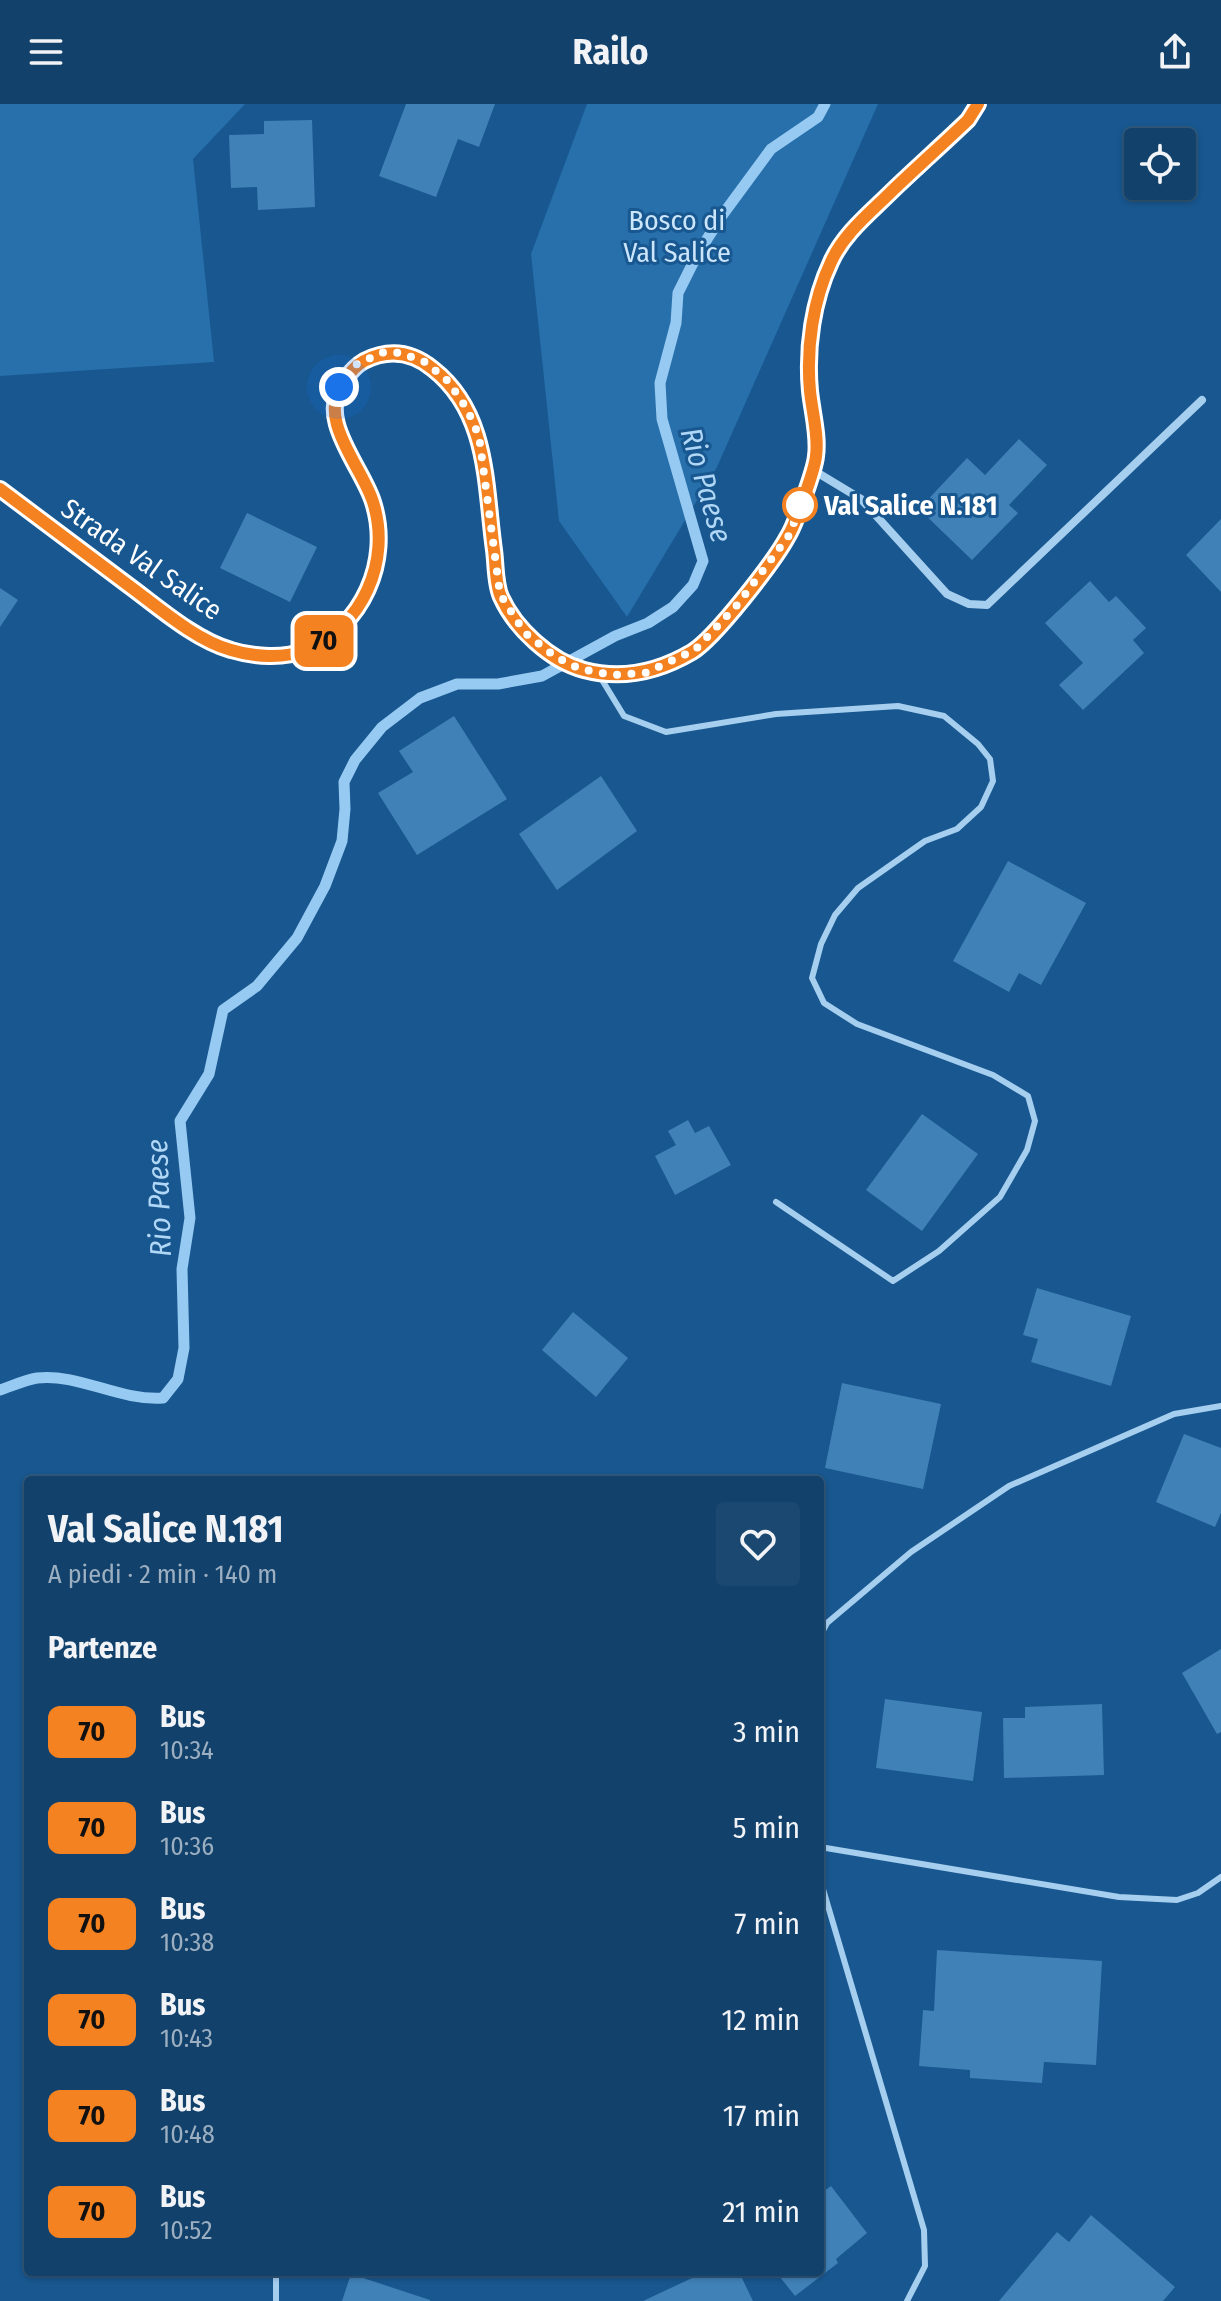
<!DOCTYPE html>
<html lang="it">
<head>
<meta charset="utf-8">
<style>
	:root { --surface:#12416b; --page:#1b4871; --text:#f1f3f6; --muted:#9cafc1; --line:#315a7e }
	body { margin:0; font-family:"Fira Sans Condensed",sans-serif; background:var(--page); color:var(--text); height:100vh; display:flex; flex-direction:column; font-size:30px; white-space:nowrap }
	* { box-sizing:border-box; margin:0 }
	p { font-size:26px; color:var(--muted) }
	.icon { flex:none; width:44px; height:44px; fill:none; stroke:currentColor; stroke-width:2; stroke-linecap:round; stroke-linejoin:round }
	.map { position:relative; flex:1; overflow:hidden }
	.sheet { position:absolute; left:24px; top:1372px; width:800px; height:800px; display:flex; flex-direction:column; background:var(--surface); border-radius:8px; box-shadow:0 2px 6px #0004,0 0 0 2px var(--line) }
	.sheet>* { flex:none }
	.badge { padding:0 16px; border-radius:12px; font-size:28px; line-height:52px }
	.controls { position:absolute; left:1124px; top:24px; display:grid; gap:16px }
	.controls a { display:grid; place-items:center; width:72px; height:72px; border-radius:8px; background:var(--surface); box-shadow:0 2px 6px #0004,0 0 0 2px var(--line); font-size:40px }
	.you { position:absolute; width:40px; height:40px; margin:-20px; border:6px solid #fff; border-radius:50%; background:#1a73e8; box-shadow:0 0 0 12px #1a73e833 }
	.map>.badge { position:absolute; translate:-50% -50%; box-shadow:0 0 0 4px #fff }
	h2 { padding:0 24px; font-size:30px; line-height:72px }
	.round { display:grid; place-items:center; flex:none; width:84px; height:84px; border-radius:8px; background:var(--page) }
	.headline { display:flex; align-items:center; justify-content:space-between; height:136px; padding:0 24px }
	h1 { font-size:38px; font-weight:700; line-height:60px }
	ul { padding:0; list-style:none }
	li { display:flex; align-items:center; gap:24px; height:96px; padding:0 24px }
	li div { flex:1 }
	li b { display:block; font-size:30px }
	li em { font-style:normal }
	li .badge { min-width:88px; font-weight:700; text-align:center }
	header { display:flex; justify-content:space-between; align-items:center; height:104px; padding:0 24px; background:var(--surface); font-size:36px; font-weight:700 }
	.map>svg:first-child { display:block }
</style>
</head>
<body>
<header><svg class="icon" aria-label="menu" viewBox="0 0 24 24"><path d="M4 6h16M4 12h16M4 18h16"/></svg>Railo<svg class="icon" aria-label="share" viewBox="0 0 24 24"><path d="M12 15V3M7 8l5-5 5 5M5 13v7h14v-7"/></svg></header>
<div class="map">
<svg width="1221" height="2197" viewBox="0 0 1221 2197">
	<rect width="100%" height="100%" fill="#18578f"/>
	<!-- green -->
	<g fill="#2770ab">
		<polygon points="0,0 245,0 193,55 214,258 0,272"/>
		<polygon points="587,0 878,0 717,363 627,513 559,417 531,150"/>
	</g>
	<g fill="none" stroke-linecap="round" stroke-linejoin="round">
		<!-- stream -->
		<path stroke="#97caf2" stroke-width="11" d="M0,1286C12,1282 25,1276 37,1274C78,1269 119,1297 163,1294L178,1275L184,1244L182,1165L190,1114L180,1017L209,970L223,906L257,882L297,834L325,782L342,737L345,705L344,678L355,656L382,623L420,594L457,580H498L542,572L615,532L648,519L673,503L693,481L703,457L662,315L660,279L676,219L678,189L697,151L721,113L771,45L818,13L825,0"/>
	</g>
	<!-- building -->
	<g fill="#4081b7">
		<polygon points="406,0 495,0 479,43 458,35 436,93 379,72"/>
		<polygon points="312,16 315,103 258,106 257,83 231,84 229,31 264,30 264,17"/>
		<polygon points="1019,335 1047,361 1009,401 1018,409 972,456 919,405 967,354 985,371"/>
		<polygon points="247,409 317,443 290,498 220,464"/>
		<polygon points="1221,415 1221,488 1186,451"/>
		<polygon points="1090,477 1109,498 1116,492 1146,524 1133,536 1144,549 1083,606 1059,581 1083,559 1045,519"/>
		<polygon points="0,484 18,496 0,523"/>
		<polygon points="454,612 507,695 417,751 378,689 413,668 399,647"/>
		<polygon points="601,672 637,727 557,786 519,730"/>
		<polygon points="1008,757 1086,799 1041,881 1019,869 1009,888 953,857"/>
		<polygon points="922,1010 978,1050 922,1127 866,1086"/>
		<polygon points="688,1016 695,1029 709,1022 731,1061 675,1091 655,1052 676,1041 668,1027"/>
		<polygon points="1037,1184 1131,1212 1111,1282 1031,1258 1038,1235 1023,1231"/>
		<polygon points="573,1208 628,1254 596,1293 542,1246"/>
		<polygon points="842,1279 941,1300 923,1385 825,1364"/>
		<polygon points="1184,1330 1221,1344 1221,1409 1215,1423 1156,1398"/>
		<polygon points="1221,1545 1221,1628 1217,1630 1182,1569"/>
		<polygon points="885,1595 982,1608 973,1677 876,1664"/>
		<polygon points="1102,1600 1104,1671 1004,1674 1003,1614 1025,1614 1025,1603"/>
		<polygon points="937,1846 1102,1857 1096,1961 1044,1958 1042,1979 970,1974 970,1966 919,1962 923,1906 934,1907"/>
		<polygon points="831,2082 867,2129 836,2155 838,2159 795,2192 776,2168 820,2168 820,2090"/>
		<polygon points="1091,2111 1175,2183 1163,2197 999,2197 1057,2128 1069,2138"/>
		<polygon points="705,2168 739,2168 753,2197 643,2197"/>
		<polygon points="351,2170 430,2196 430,2197 342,2197"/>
	</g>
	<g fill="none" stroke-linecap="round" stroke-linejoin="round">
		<!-- lane -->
		<g stroke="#a5ceef" stroke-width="6">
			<polyline points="599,571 624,612 666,628 776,610 898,602 944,612 978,640 990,655 993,677 981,703 957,725 925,737 858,784 835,811 821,840 812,874 824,899 857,920 993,971 1028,992 1035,1017 1027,1046 1000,1093 939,1147 893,1177 776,1098"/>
			<polyline points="820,1532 827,1519 911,1448 1009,1382 1174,1310 1221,1302"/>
			<polyline points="820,1743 1119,1793 1177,1796 1198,1789 1221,1773"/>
			<polyline points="820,1775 924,2126 925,2162 907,2197"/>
			<polyline points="276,2197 276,2168"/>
		</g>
		<!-- street -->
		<polyline stroke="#a5ceef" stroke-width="8" points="813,366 861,395 947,490 969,500 987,501 1202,296"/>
		<!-- secondary -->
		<path stroke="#d2e8fb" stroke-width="16" d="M0,385C43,417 86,449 128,481C159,504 193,535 231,546C254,553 284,555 306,546C363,523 392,457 373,398C362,362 315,315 344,276C350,268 355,262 364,257C388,245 411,247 433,265C489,309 486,381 494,446C496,461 495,480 501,493C515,524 550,557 584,566C622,576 658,568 692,548C715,534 773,458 788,432C795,422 815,365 816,352C820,329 810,301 809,277C808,237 814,194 831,158C844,129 870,108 892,87C918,64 943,40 968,16L978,0"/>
	</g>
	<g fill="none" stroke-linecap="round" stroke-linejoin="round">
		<defs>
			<path id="line" d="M0,385C43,417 85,449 128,481C158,503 195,536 231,546C254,553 284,555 306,546C362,523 392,457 373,398C362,362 315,315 344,277C350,268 355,262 364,257C388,245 411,247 433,265C489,309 485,381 494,446C496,460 495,480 501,493C515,524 550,557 584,566C622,576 658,568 692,548C715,534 774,458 788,432C795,421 815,365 816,352C819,333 812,307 810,287C806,244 813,196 831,158C844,129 870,109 892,87C917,63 943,40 968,16L978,0"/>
		</defs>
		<!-- line casing -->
		<use href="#line" stroke="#fff" stroke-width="18"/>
		<!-- line -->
		<use href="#line" stroke="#f58220" stroke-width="12"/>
		<!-- walk -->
		<polyline stroke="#fff" stroke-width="8" stroke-dasharray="0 14.4" points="339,283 357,260 384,248 401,249 425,258 448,277 467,305 479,332 500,490 525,529 556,553 580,565 613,571 645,569 695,546 738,500 790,430 800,401"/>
	</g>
	<!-- markers -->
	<circle fill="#fff" stroke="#f58220" stroke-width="4" cx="800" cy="401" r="16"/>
	<g text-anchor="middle" stroke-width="6" stroke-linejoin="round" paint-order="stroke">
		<!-- park labels -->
		<g font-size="28" fill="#cbe5fb" stroke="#18578f">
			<text x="677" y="126">Bosco di<tspan x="677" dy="32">Val Salice</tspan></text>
		</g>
		<!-- stop labels -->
		<g font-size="28" font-weight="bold" fill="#fff" stroke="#18578f" text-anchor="start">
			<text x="824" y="411">Val Salice N.181</text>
		</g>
		<!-- street labels -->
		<g font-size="28" fill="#fff" stroke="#18578f">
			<text transform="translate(142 455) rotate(35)" y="10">Strada Val Salice</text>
		</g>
		<!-- water labels -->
		<g font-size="30" font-style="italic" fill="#b1d7f6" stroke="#18578f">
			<text transform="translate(706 381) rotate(74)" y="10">Rio Paese</text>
			<text transform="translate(159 1094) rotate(-92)" y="10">Rio Paese</text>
		</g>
	</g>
</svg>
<div class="controls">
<a><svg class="icon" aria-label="locate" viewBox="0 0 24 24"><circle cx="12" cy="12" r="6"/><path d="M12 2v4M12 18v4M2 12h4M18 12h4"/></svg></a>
</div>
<div class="you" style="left:339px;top:283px"></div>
<b class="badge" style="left:324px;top:537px;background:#f58220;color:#111">70</b>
<section class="sheet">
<div class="headline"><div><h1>Val Salice N.181</h1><p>A piedi · 2 min · 140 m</p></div><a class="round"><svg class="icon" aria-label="heart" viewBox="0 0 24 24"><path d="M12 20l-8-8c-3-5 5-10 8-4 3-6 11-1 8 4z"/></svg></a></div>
<h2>Partenze</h2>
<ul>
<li><span class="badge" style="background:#f58220;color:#111">70</span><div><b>Bus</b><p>10:34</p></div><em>3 min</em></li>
<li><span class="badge" style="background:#f58220;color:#111">70</span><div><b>Bus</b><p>10:36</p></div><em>5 min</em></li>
<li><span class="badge" style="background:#f58220;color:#111">70</span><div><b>Bus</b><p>10:38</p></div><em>7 min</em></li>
<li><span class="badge" style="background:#f58220;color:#111">70</span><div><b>Bus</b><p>10:43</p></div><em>12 min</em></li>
<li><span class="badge" style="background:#f58220;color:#111">70</span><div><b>Bus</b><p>10:48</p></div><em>17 min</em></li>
<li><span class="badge" style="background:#f58220;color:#111">70</span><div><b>Bus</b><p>10:52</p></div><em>21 min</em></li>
</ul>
</section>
</div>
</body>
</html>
